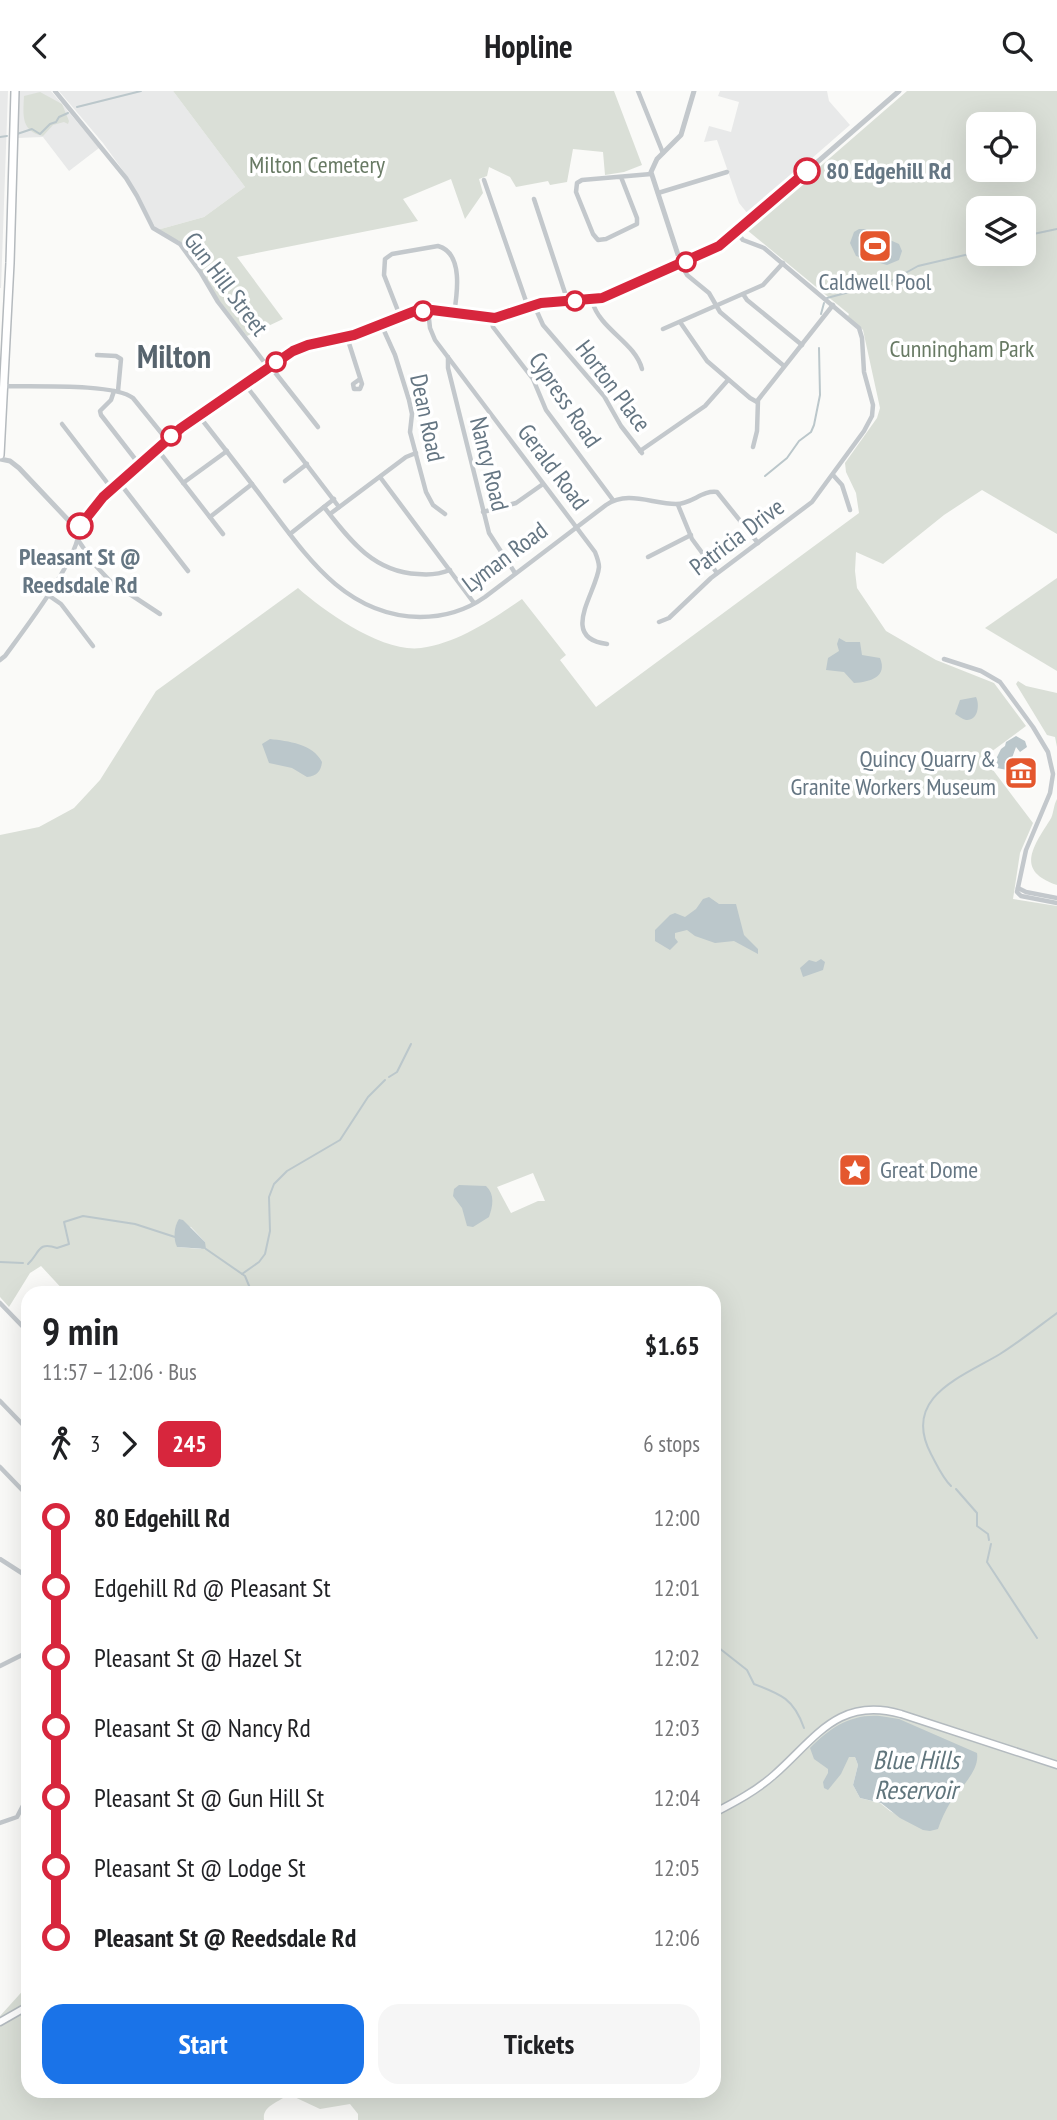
<!DOCTYPE html>
<html lang="en">
<head>
<meta charset="utf-8">
<style>
	:root { --surface:#fff; --page:#f6f6f6; --text:#202124; --muted:#757577; --accent:#1a73e8 }
	body { margin:0; font-family:"PT Sans Narrow",sans-serif; background:var(--page); color:var(--text); height:100vh; display:flex; flex-direction:column; font-size:26px; white-space:nowrap }
	* { box-sizing:border-box; margin:0 }
	p { font-size:23px; color:var(--muted) }
	.icon { flex:none; width:38px; height:38px; fill:none; stroke:currentColor; stroke-width:2; stroke-linecap:round; stroke-linejoin:round }
	.map { position:relative; flex:1; overflow:hidden }
	.details { position:absolute; left:21px; top:1195px; width:700px; height:812px; display:flex; flex-direction:column; background:var(--surface); border-radius:21px; box-shadow:0 7px 28px #0002 }
	.details>* { flex:none }
	.badge { padding:0 14px; border-radius:10px; font-size:24px; line-height:46px }
	.controls { position:absolute; left:966px; top:21px; display:grid; gap:14px }
	.controls a { display:grid; place-items:center; width:70px; height:70px; border-radius:14px; background:var(--surface); box-shadow:0 7px 28px #0002; font-size:35px }
	.map>.badge { position:absolute; translate:-50% -50%; box-shadow:0 0 0 4px #fff }
	.legs { display:flex; align-items:center; gap:10px; height:77px; padding:0 21px; font-size:23px }
	.legs p { margin-inline-start:auto }
	.head { display:flex; align-items:center; justify-content:space-between; height:119px; padding:0 21px }
	h1 { font-size:38px; font-weight:700; line-height:52px }
	.primary-button { display:flex; gap:14px; margin-top:auto; padding:14px 21px }
	.primary-button a { flex:1; height:80px; border-radius:21px; background:var(--accent); color:#fff; font-size:28px; font-weight:700; line-height:80px; text-align:center }
	.primary-button a+a { background:var(--page); color:var(--text) }
	ul { padding:0 21px; list-style:none }
	li { display:flex; align-items:center; gap:24px; height:70px; font-size:26px }
	li i { display:grid; place-items:center; width:10px; height:100%; margin:0 9px; background:currentColor }
	li i::after { content:''; width:18px; height:18px; margin:-9px; border:5px solid; border-radius:50%; background:var(--surface) }
	li p { margin-inline-start:auto }
	li:first-child i { background:linear-gradient(#0000 50%,currentColor 0) }
	li:last-child i { background:linear-gradient(currentColor 50%,#0000 0) }
	header { display:flex; justify-content:space-between; align-items:center; height:91px; padding:0 21px; background:var(--surface); font-size:32px; font-weight:700 }
	.map>svg:first-child { display:block }
</style>
</head>
<body>
<header><svg class="icon" aria-label="back" viewBox="0 0 24 24"><path d="M15 5l-7 7 7 7"/></svg>Hopline<svg class="icon" aria-label="search" viewBox="0 0 24 24"><circle cx="10" cy="10" r="6"/><path d="M15 15l6 6"/></svg></header>
<div class="map">
<svg width="1057" height="2029" viewBox="0 0 1057 2029">
	<rect width="100%" height="100%" fill="#fafaf8"/>
	<!-- built -->
	<g fill="#e8e9e9">
		<polygon points="0,0 8,0 1,197 0,197"/>
		<polygon points="19,0 51,0 99,57 69,80 43,46 17,47"/>
		<polygon points="59,0 173,0 245,96 204,126 157,139 127,85 103,52"/>
		<polygon points="720,0 827,0 829,10 850,34 748,123 739,112 717,49 704,51 709,35 731,41 739,11 718,5"/>
	</g>
	<!-- green -->
	<g fill="#dadfd7" fill-rule="evenodd">
		<polygon points="173,0 614,0 642,74 624,81 605,84 603,61 573,58 567,91 550,94 548,90 516,96 510,86 489,76 487,85 479,88 483,102 465,128 451,88 403,108 418,130 237,166 283,228 247,245 222,214 179,150 157,139 204,126 245,96"/>
		<path d="M907,0H1057V443L982,399L944,424L883,473L856,461L855,480L857,497L886,540L936,569L994,592L1026,635L991,661L993,679L1033,732L1020,762L1013,808L1057,815V2029H358V2023L350,2013L320,2018L288,2003C279,2012 262,2014 264,2029H0V1925L28,1894V2000H714V1202H66L41,1175L30,1182L9,1216L0,1206V744L39,736L74,717L100,689L156,600L298,497C325,521 383,562 421,557C458,552 493,528 522,508L566,564L560,569L596,616L859,422L856,402L846,381L845,372L877,327L880,317L863,239L848,225L849,223L747,139ZM978,33H1024V79H978ZM978,117H1024V163H978ZM533,1082L545,1110H538L511,1122L497,1096ZM176,1134L191,1136L205,1151L201,1158L177,1156ZM855,1666L921,1737L890,1720L880,1712L860,1707L853,1694L858,1674Z"/>
		<path d="M40,1L62,13L69,30L68,33L64,31L53,34L43,45C21,40 23,25 24,5Z"/>
		<polygon points="1057,487 1057,580 985,537"/>
		<polygon points="1018,590 1026,595 1057,602 1057,656 1055,646 1047,644 1016,593"/>
		<path d="M1057,708V794C1016,780 1032,757 1050,729C1054,723 1053,715 1057,708Z"/>
	</g>
	<!-- water -->
	<g fill="#bbc7cb">
		<polygon points="859,138 865,138 899,153 902,160 899,169 887,174 856,165 850,152 854,141"/>
		<path d="M839,547L846,551H860L862,564L880,567C888,586 870,591 854,592L844,581L826,579L828,567L839,560L837,553Z"/>
		<path d="M976,606C980,614 978,630 966,629C962,628 959,625 955,623L960,609Z"/>
		<polygon points="1016,645 1025,650 1027,656 1020,661 1016,656 1012,667 1012,680 997,677 994,672 1001,658 1005,655 1006,651"/>
		<path d="M270,648C288,650 313,653 322,671C321,680 317,685 307,686L292,677L269,672L262,653Z"/>
		<polygon points="709,806 719,813 736,813 744,844 758,858 758,863 734,850 715,852 695,845 687,839 675,842 675,847 678,851 670,859 655,850 655,839 670,824 675,822 685,826 696,818 703,808"/>
		<polygon points="821,868 825,871 823,879 803,886 800,877 809,869 816,871"/>
		<path d="M459,1094L486,1095C495,1103 493,1115 489,1126L473,1136L467,1135L462,1117L453,1105L454,1098Z"/>
		<path d="M179,1128L183,1129L205,1151L206,1158L177,1156C173,1148 174,1135 179,1128Z"/>
		<path d="M880,1625L899,1628L977,1662C980,1680 959,1698 950,1712C945,1720 941,1729 938,1738L930,1740L923,1739L900,1727L881,1712L860,1707L853,1694L858,1674L855,1666H849L841,1683L828,1699L824,1697L823,1691L828,1682V1678L814,1668L810,1657C830,1637 850,1623 880,1625Z"/>
	</g>
	<g fill="none" stroke-linecap="round" stroke-linejoin="round">
		<!-- stream -->
		<g stroke="#bbc7cb" stroke-width="2">
			<polyline points="77,16 141,0"/>
			<polyline points="17,43 32,38 40,43 50,33 56,31 59,26 68,22"/>
			<polyline points="0,46 7,45"/>
			<polyline points="1024,145 1057,138"/>
			<polyline points="827,207 853,200 875,199 918,175 978,161"/>
			<polyline points="821,223 824,212"/>
			<polyline points="765,385 787,367 799,350 811,341 814,334 820,304 819,257"/>
			<polyline points="389,986 397,981 411,953"/>
			<polyline points="206,1158 245,1185 252,1202"/>
			<polyline points="0,1171 23,1172"/>
			<path d="M28,1173C40,1162 37,1150 57,1157L69,1153L64,1131L83,1125L135,1133L175,1146"/>
			<polyline points="242,1183 259,1171 265,1163 270,1140 269,1106 274,1093 287,1080 340,1049 368,1006 385,989"/>
			<path d="M951,1395C942,1386 937,1374 931,1363C901,1306 962,1286 1000,1263C1019,1251 1038,1236 1057,1222"/>
			<polyline points="956,1398 977,1422 977,1435 988,1443 989,1449"/>
			<polyline points="991,1453 987,1471 1037,1547"/>
			<path d="M714,1553L747,1579L754,1593C781,1603 794,1608 804,1637"/>
		</g>
		<defs>
			<g id="secondary">
				<path d="M714,1722C735,1711 756,1700 774,1684C815,1648 838,1605 901,1623L1057,1674"/>
				<polyline points="0,1931 28,1915"/>
			</g>
			<polyline id="primary" points="0,364 10,172 15,0"/>
		</defs>
		<!-- secondary casing -->
		<use href="#secondary" stroke="#b3babf" stroke-width="9"/>
		<!-- primary casing -->
		<use href="#primary" stroke="#b5babe" stroke-width="10"/>
		<!-- minor -->
		<g stroke="#c3c8cc" stroke-width="4.5">
			<polyline points="55,0 126,87 137,105 153,137 180,153 201,182 218,211 268,276"/>
			<polyline points="638,0 663,62"/>
			<polyline points="621,86 637,127 637,133 606,148 598,149 593,143 576,101 577,92 582,89 651,83"/>
			<polyline points="484,89 528,216"/>
			<polyline points="658,102 727,81"/>
			<polyline points="534,108 568,211"/>
			<polyline points="681,173 687,184 709,202 720,221 784,275"/>
			<polyline points="743,203 747,209 802,254"/>
			<path d="M592,210C600,239 635,251 642,278"/>
			<polyline points="534,214 543,234 604,305 621,335 642,362"/>
			<path d="M428,219L430,237L435,249L595,461C597,466 599,471 599,476C597,501 558,547 607,553"/>
			<path d="M400,225L384,184L385,168L392,163L438,155C464,162 457,204 454,223"/>
			<polyline points="491,227 493,236 533,288 546,319 613,409"/>
			<polyline points="680,231 707,270 750,307 757,311"/>
			<polyline points="381,233 395,264 409,309 412,323 410,341 426,401 433,414 445,423"/>
			<polyline points="663,238 763,194 783,172"/>
			<polyline points="347,246 362,293 360,298 354,298 353,293 360,288"/>
			<polyline points="97,264 116,265 121,268 118,300"/>
			<polyline points="448,266 448,277 489,442 515,482"/>
			<polyline points="270,275 318,336"/>
			<polyline points="244,292 339,416"/>
			<path d="M3,295C30,296 114,292 133,307L167,349"/>
			<polyline points="114,300 111,309 100,320 101,324 139,373"/>
			<path d="M199,325C221,353 243,381 264,409C305,463 344,525 420,526C444,526 465,520 485,506L606,414C628,399 652,413 676,413C692,413 702,399 717,401L758,452"/>
			<polyline points="62,333 112,398"/>
			<polyline points="753,356 757,340 758,309 833,214"/>
			<polyline points="157,358 223,443"/>
			<polyline points="640,360 705,315 728,289"/>
			<polyline points="833,384 842,394 850,419"/>
			<polyline points="380,386 474,512"/>
			<polyline points="285,390 307,373"/>
			<polyline points="119,391 188,480"/>
			<polyline points="183,392 227,360"/>
			<polyline points="678,414 692,448 717,482"/>
			<path d="M324,416C349,448 373,481 418,483C428,484 440,483 450,479"/>
			<polyline points="483,421 516,412 543,393"/>
			<polyline points="330,423 406,366 416,362"/>
			<polyline points="210,426 252,393"/>
			<polyline points="290,443 334,408"/>
			<polyline points="78,449 96,475 110,490 160,523"/>
			<polyline points="648,466 691,444"/>
			<polyline points="48,504 61,513 93,555"/>
			<polyline points="659,531 669,527 711,487 812,411 864,340 872,325 873,314 864,281 862,247 859,237 764,157 743,149 737,142"/>
			<polyline points="944,568 981,580 1000,591 1033,636 1048,661 1053,683 1050,702 1026,759 1017,801 1021,805 1057,812"/>
			<path d="M0,569L5,565C23,540 83,463 79,435"/>
			<polyline points="1018,797 1026,801 1057,807"/>
			<polyline points="0,1212 28,1241"/>
			<polyline points="0,1310 28,1339"/>
			<polyline points="0,1376 28,1405"/>
			<polyline points="0,1468 28,1486"/>
			<polyline points="0,1575 28,1561"/>
			<polyline points="0,1732 17,1726 28,1705"/>
		</g>
		<!-- tertiary -->
		<g stroke="#c3c8cc" stroke-width="5">
			<polyline points="681,173 651,81 657,68 681,44 694,0"/>
			<polyline points="0,368 10,370 19,377 71,432 75,435 81,434 103,406 181,337 293,260 308,254 354,244 415,220 432,219 491,227 541,212 592,210 605,206 723,153 899,0"/>
		</g>
		<!-- secondary -->
		<use href="#secondary" stroke="#fff" stroke-width="6"/>
		<!-- primary -->
		<use href="#primary" stroke="#fff" stroke-width="7"/>
	</g>
	<g fill="none" stroke-linecap="round" stroke-linejoin="round">
		<defs>
			<polyline id="line-1" points="80,435 103,406 181,337 293,260 308,254 354,244 415,220 432,219 495,227 541,212 602,207 719,155 807,80"/>
		</defs>
		<!-- line-1 casing -->
		<use href="#line-1" stroke="#fff" stroke-width="16"/>
		<!-- line-1 -->
		<use href="#line-1" stroke="#d7263d" stroke-width="10"/>
	</g>
	<!-- icons -->
	<defs>
		<symbol id="stadium-square" viewBox="-11 -11 22 22"><rect x="-9" y="-9" width="18" height="18" rx="4" fill="#e4572e" stroke="#fff"/><path d="M0-5a6.5 5 0 1 0 0 10a6.5 5 0 1 0 0-10ZM-3.5-1.8h7v3.6h-7Z" fill="#fff"/></symbol>
		<symbol id="museum-square" viewBox="-11 -11 22 22"><rect x="-9" y="-9" width="18" height="18" rx="4" fill="#e4572e" stroke="#fff"/><path d="M0-6L6-3V-2H-6V-3ZM-5-1h2V3h-2ZM-1-1h2V3h-2ZM3-1h2V3H3ZM-6 4H6V6H-6Z" fill="#fff"/></symbol>
		<symbol id="sight-square" viewBox="-11 -11 22 22"><rect x="-9" y="-9" width="18" height="18" rx="4" fill="#e4572e" stroke="#fff"/><path d="M0-6L1.8-2.2L6-1.7L2.9 1.2L3.7 5.4L0 3.3L-3.7 5.4L-2.9 1.2L-6-1.7L-1.8-2.2Z" fill="#fff"/></symbol>
	</defs>
	<g fill-rule="evenodd">
		<use href="#stadium-square" x="856" y="136" width="38" height="38"/>
		<use href="#museum-square" x="1002" y="663" width="38" height="38"/>
		<use href="#sight-square" x="836" y="1060" width="38" height="38"/>
	</g>
	<!-- markers -->
	<g fill="#fff" stroke="#d7263d" stroke-width="3.5">
		<circle cx="807" cy="80" r="12"/>
		<circle cx="686" cy="171" r="9"/>
		<circle cx="575" cy="210" r="9"/>
		<circle cx="423" cy="220" r="9"/>
		<circle cx="276" cy="271" r="9"/>
		<circle cx="171" cy="345" r="9"/>
		<circle cx="80" cy="435" r="12"/>
	</g>
	<g text-anchor="middle" stroke-width="7" stroke-linejoin="round" paint-order="stroke">
		<!-- park labels -->
		<g font-size="24" fill="#687a64" stroke="#fff">
			<text x="317" y="82">Milton Cemetery</text>
			<text x="962" y="266">Cunningham Park</text>
		</g>
		<!-- stop labels -->
		<g font-size="24" font-weight="bold" fill="#657683" stroke="#fff" text-anchor="start">
			<text x="826" y="88">80 Edgehill Rd</text>
			<text x="80" y="474" text-anchor="middle">Pleasant St @<tspan x="80" dy="28">Reedsdale Rd</tspan></text>
		</g>
		<!-- poi labels -->
		<g font-size="24" fill="#657683" stroke="#fff">
			<text x="875" y="199">Caldwell Pool</text>
			<text x="996" y="676" text-anchor="end">Quincy Quarry &amp;<tspan x="996" dy="28">Granite Workers Museum</tspan></text>
			<text x="880" y="1087" text-anchor="start">Great Dome</text>
		</g>
		<!-- street labels -->
		<g font-size="24" fill="#657683" stroke="#fff">
			<text transform="translate(226 193) rotate(53)" y="8">Gun Hill Street</text>
			<text transform="translate(613 295) rotate(53)" y="8">Horton Place</text>
			<text transform="translate(565 309) rotate(56)" y="8">Cypress Road</text>
			<text transform="translate(427 327) rotate(78)" y="8">Dean Road</text>
			<text transform="translate(489 373) rotate(76)" y="8">Nancy Road</text>
			<text transform="translate(553 376) rotate(53)" y="8">Gerald Road</text>
			<text transform="translate(737 446) rotate(-37)" y="8">Patricia Drive</text>
			<text transform="translate(505 466) rotate(-37)" y="8">Lyman Road</text>
		</g>
		<!-- water labels -->
		<g font-size="26" font-style="italic" fill="#60757c" stroke="#fff">
			<text x="916" y="1678">Blue Hills<tspan x="916" dy="30">Reservoir</tspan></text>
		</g>
		<!-- district labels -->
		<g font-size="32" font-weight="bold" fill="#57646e" stroke="#fff">
			<text x="174" y="277">Milton</text>
		</g>
	</g>
</svg>
<div class="controls">
<a><svg class="icon" aria-label="locate" viewBox="0 0 24 24"><circle cx="12" cy="12" r="6"/><path d="M12 2v4M12 18v4M2 12h4M18 12h4"/></svg></a>
<a><svg class="icon" aria-label="layers" viewBox="0 0 24 24"><path d="M12 4l9 5-9 5-9-5zM3 14l9 5 9-5"/></svg></a>
</div>
<section class="details">
<div class="head"><div><h1>9 min</h1><p>11:57 – 12:06 · Bus</p></div><b>$1.65</b></div>
<div class="legs"><svg class="icon" aria-label="walk" viewBox="0 0 24 24"><circle cx="13" cy="4" r="2"/><path d="M13 8l-2 6 4 7M11 14l-3 7M7 12l3-4h3l4 4"/></svg>3<svg class="icon" aria-label="forward" viewBox="0 0 24 24"><path d="M9 5l7 7-7 7"/></svg><b class="badge" style="background:#d7263d;color:#fff">245</b><p>6 stops</p></div>
<ul>
<li><i style="color:#d7263d"></i><b>80 Edgehill Rd</b><p>12:00</p></li>
<li><i style="color:#d7263d"></i><span>Edgehill Rd @ Pleasant St</span><p>12:01</p></li>
<li><i style="color:#d7263d"></i><span>Pleasant St @ Hazel St</span><p>12:02</p></li>
<li><i style="color:#d7263d"></i><span>Pleasant St @ Nancy Rd</span><p>12:03</p></li>
<li><i style="color:#d7263d"></i><span>Pleasant St @ Gun Hill St</span><p>12:04</p></li>
<li><i style="color:#d7263d"></i><span>Pleasant St @ Lodge St</span><p>12:05</p></li>
<li><i style="color:#d7263d"></i><b>Pleasant St @ Reedsdale Rd</b><p>12:06</p></li>
</ul>
<div class="primary-button"><a>Start</a><a>Tickets</a></div>
</section>
</div>
</body>
</html>
